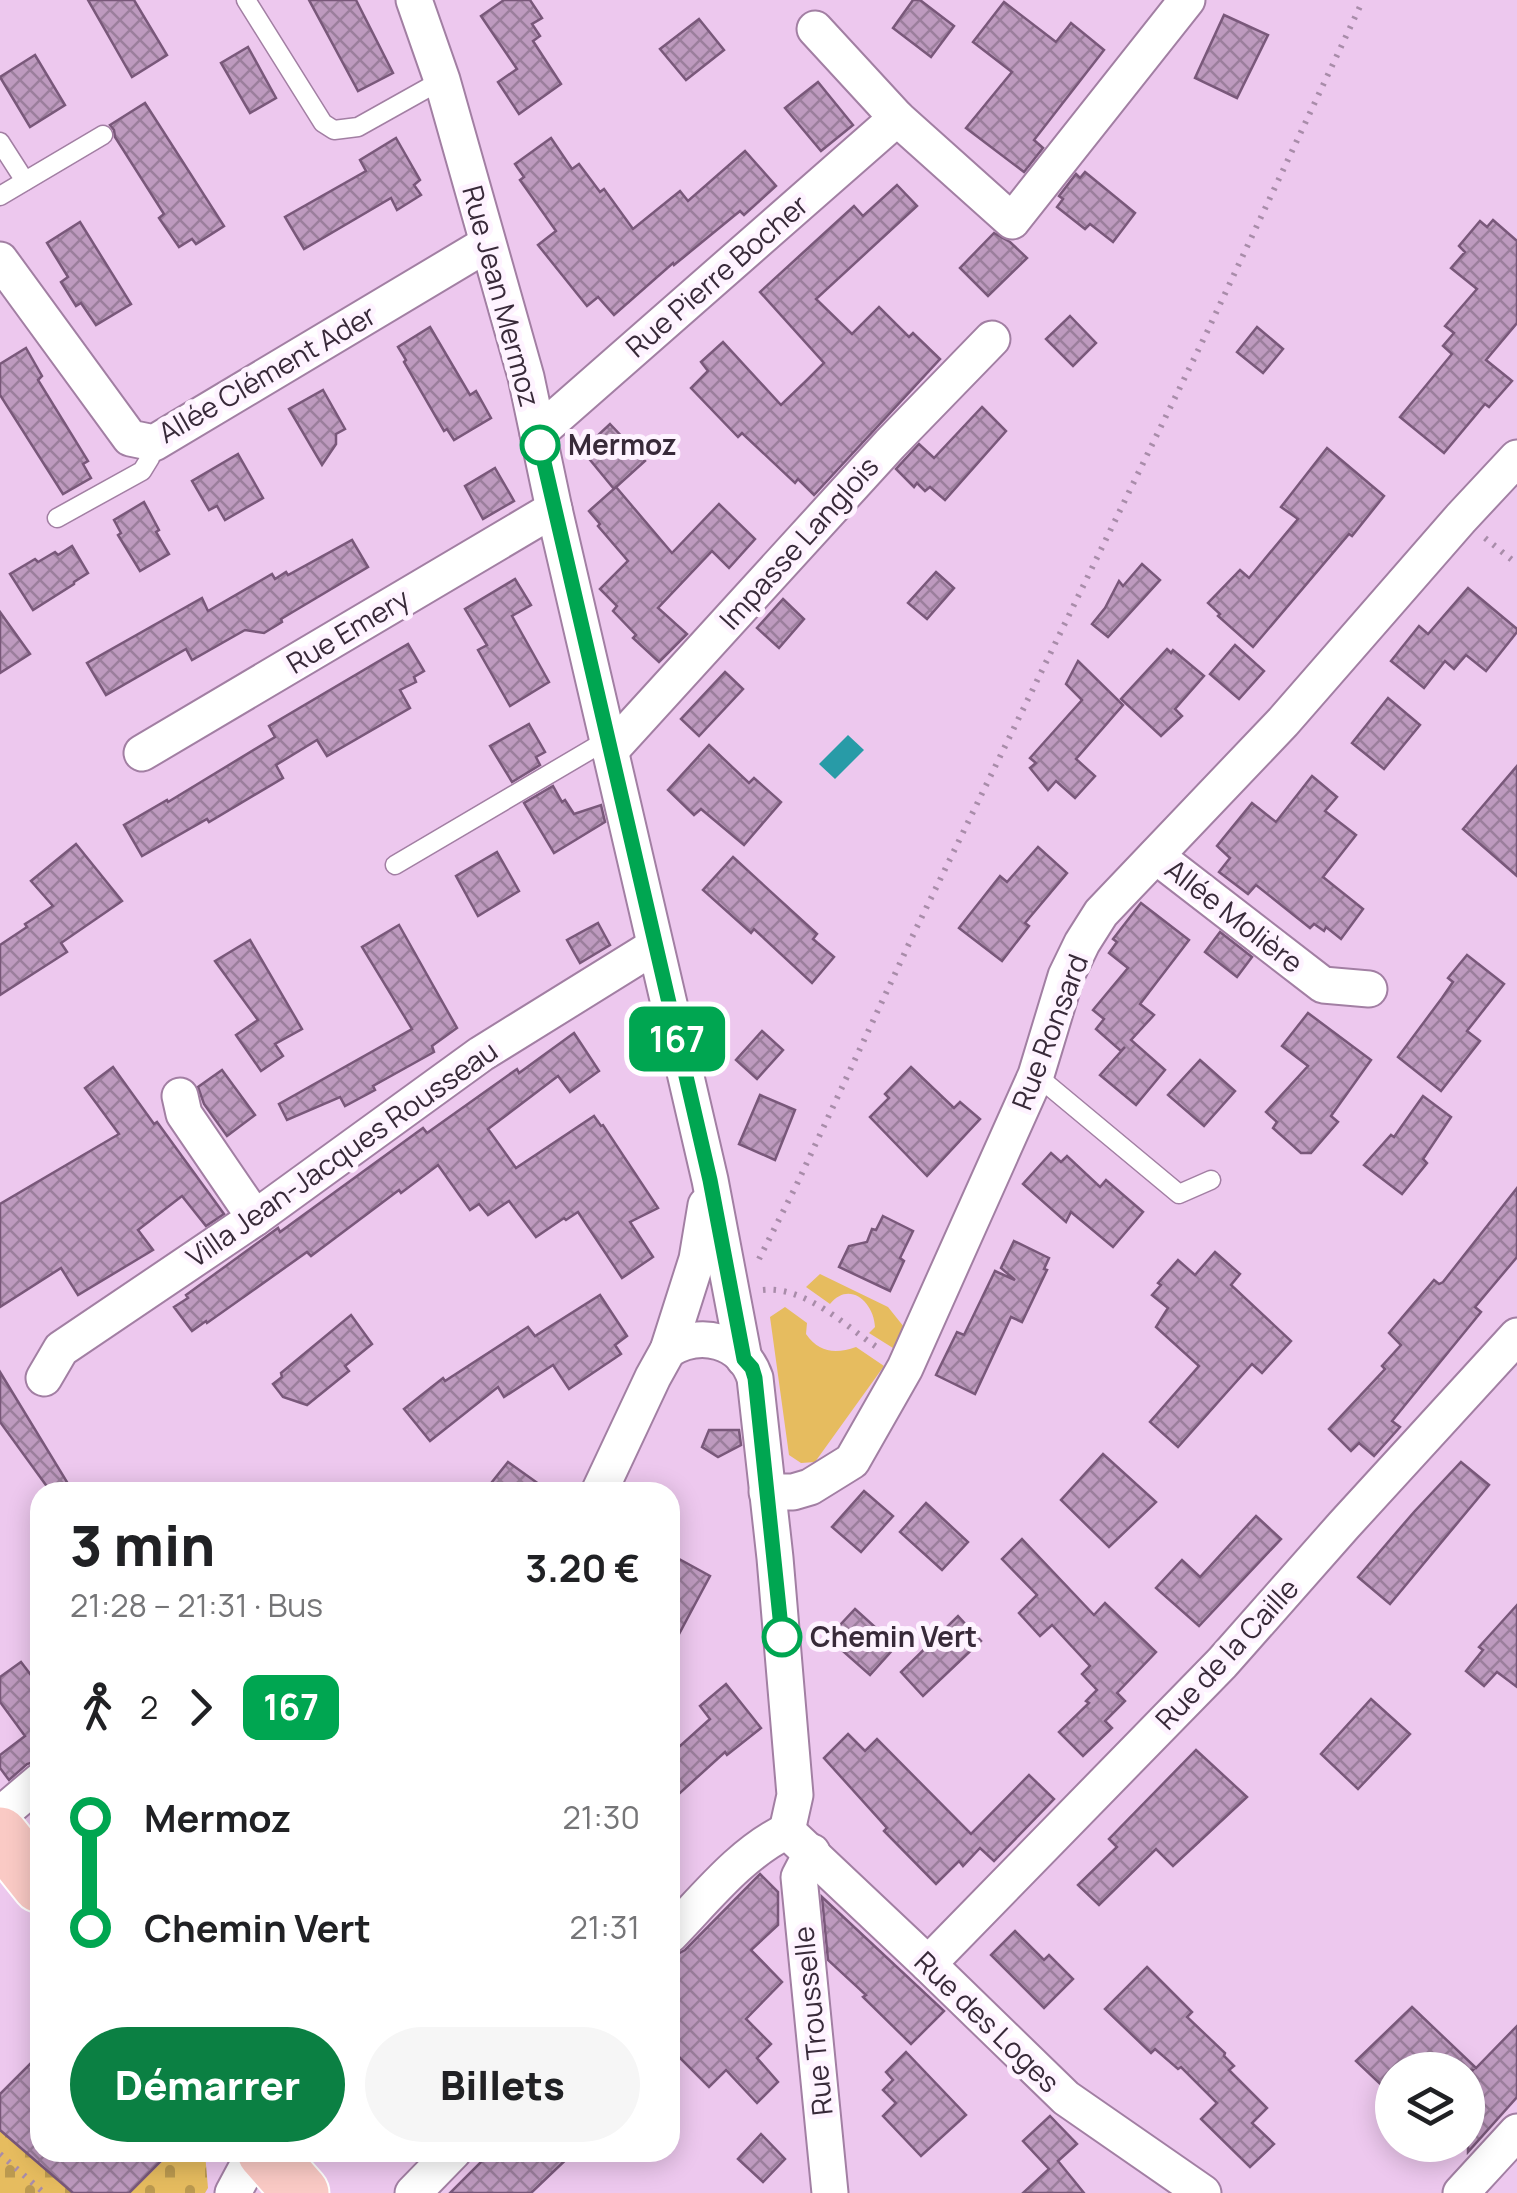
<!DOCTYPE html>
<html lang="fr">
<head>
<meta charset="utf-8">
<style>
	:root { --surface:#fff; --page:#f6f6f6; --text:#202124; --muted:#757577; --accent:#0b8043 }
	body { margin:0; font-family:Manrope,sans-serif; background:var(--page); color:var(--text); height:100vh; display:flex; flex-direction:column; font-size:38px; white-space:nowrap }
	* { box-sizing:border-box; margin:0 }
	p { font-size:32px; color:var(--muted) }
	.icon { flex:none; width:55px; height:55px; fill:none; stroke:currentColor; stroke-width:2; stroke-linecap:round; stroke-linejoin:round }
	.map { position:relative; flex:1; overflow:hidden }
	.details { position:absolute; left:30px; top:1482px; width:650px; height:680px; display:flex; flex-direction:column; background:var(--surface); border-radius:30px; box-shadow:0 5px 25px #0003 }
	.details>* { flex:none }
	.badge { padding:0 20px; border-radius:15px; font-size:35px; line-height:65px }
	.buttons { position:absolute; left:1375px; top:2052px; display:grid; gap:20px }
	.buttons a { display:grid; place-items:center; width:110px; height:110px; border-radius:50%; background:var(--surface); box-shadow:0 5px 25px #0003; font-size:50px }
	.map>.badge { position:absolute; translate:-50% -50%; box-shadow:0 0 0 5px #fff }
	.legs { display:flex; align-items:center; gap:15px; height:110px; padding:0 40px; font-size:32px }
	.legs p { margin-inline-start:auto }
	.headline { display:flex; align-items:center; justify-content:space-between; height:170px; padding:0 40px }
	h1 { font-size:55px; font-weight:800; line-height:75px }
	.button { display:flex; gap:20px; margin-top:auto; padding:20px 40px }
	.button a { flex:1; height:115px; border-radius:60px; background:var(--accent); color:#fff; font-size:40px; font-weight:800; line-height:115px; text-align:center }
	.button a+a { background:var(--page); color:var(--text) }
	ul { padding:0 40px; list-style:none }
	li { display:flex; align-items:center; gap:35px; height:110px; font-size:38px }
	li i { display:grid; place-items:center; width:15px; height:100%; margin:0 12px; background:currentColor }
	li i::after { content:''; width:25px; height:25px; margin:-12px; border:8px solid; border-radius:50%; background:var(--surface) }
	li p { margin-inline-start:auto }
	li:first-child i { background:linear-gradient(#0000 50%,currentColor 0) }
	li:last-child i { background:linear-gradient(currentColor 50%,#0000 0) }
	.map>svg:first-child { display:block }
</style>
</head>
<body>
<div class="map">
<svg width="1517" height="2193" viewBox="0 0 1517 2193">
	<defs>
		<pattern id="cemetery-stones" width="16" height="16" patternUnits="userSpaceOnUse" patternTransform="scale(2.5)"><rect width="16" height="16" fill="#e6bc5f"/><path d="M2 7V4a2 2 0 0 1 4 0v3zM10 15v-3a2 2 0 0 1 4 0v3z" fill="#bb994f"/></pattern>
		<pattern id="building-cross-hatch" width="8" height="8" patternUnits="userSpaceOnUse" patternTransform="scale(2.5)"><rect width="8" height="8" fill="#be9abf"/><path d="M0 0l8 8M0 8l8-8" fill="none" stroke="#9b7e9c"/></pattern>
	</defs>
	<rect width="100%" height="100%" fill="#edc8ee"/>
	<!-- green -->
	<g fill="#e6bc5f">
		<path d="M820,1274L888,1307L904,1327L893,1348L869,1333L875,1327C874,1303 850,1280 830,1304L806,1287Z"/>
		<path d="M785,1307L807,1323L806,1334C819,1353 836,1354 856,1347L884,1366L815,1462L801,1463L789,1455L770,1317Z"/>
	</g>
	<!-- cemetery -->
	<g fill="url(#cemetery-stones)">
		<polygon points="0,2129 73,2193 0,2193"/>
		<polygon points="172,2152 205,2153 208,2188 205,2193 130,2193"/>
	</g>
	<!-- water -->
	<polygon fill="#289ba7" points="848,735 864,750 835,779 819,764"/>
	<!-- building -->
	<g fill="url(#building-cross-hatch)" stroke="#79587a" stroke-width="2.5">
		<polygon points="88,0 134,0 167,55 132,77"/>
		<polygon points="309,0 356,0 393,73 358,91"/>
		<polygon points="504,0 530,0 542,18 532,24 540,36 533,41 561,84 519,114 498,82 517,69 481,16"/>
		<polygon points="913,0 920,0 954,26 931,57 893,28"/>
		<polygon points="1004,2 1056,42 1071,23 1104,50 1034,140 1043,148 1024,172 966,128 1012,72 973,42"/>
		<polygon points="1224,15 1268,35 1237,98 1195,78"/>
		<polygon points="699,19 724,50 686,80 660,49"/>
		<polygon points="248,47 276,98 250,113 221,63"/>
		<polygon points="35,55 65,105 30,127 0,77"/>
		<polygon points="818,82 853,125 821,151 785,108"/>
		<polygon points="145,103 224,226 196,244 192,239 179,247 159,218 164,214 115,137 114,130 110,125"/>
		<polygon points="396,138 420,180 414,185 421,195 397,210 391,198 304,249 285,217 366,171 360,160"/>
		<polygon points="551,138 572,169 579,164 600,192 604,189 633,229 680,191 688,201 745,151 776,186 744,215 740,211 674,265 673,263 614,315 598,297 587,306 538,245 556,231 520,180 524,177 515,164"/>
		<polygon points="1085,172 1135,213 1113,242 1090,224 1085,229 1057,207 1063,199 1059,196 1076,174 1080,178"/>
		<polygon points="897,185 917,206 816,299 852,334 879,307 909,337 913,333 940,359 814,495 798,479 795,483 742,433 738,437 691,388 708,371 701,362 723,342 781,405 807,380 824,363 760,292 854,206 863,216"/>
		<polygon points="1493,220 1517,241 1517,323 1486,360 1512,381 1489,407 1485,404 1444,453 1400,417 1452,354 1443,346 1454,333 1445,326 1477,289 1451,268 1465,252 1459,246 1480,221 1487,227"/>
		<polygon points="80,222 131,304 96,325 81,303 76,306 61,282 68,277 47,243"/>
		<polygon points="994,233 1010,242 1027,258 988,296 960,268"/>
		<polygon points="1070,316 1096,343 1073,366 1046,339"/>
		<polygon points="430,327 470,395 476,391 491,418 454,440 447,429 444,431 404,362 406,360 398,347"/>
		<polygon points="1257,327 1283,349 1263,373 1237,352"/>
		<polygon points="26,348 42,376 38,380 88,461 83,464 91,478 63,494 0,395 0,364"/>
		<polygon points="323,390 345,429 336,434 336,444 322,465 289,409"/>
		<polygon points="982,407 1006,431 945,500 930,487 925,491 917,483 914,487 896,469 919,444 934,458"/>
		<polygon points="610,424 645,461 614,489 582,450"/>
		<polygon points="1327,448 1384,496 1352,536 1349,534 1253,647 1218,616 1220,614 1208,603 1240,570 1249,578 1298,519 1281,507"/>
		<polygon points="238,454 263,498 225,520 217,506 209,510 192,481"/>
		<polygon points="495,468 514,501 483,519 465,486"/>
		<polygon points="616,487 672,553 719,504 755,539 729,568 712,551 658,608 687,634 659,662 633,638 636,635 613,611 617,606 600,589 628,561 598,526 600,524 589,511"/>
		<polygon points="144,502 159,530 156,532 169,554 140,571 118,535 121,533 114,520"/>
		<polygon points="352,540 368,567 281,619 282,622 264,633 245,630 192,660 186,649 106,695 87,663 202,598 208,611 272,574 275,579 286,572 288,575"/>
		<polygon points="72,546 88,573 74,582 74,584 33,610 10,574 35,559 38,562 55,552 58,555"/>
		<polygon points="1142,564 1160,580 1108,637 1092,624 1105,608 1119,581 1123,586"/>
		<polygon points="936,572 954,588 927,619 908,603"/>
		<polygon points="515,579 531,605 512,616 549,682 510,706 478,650 487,645 465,609"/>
		<polygon points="1468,588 1517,629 1517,632 1486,671 1466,655 1454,669 1445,661 1424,688 1391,661 1419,626 1428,634"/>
		<polygon points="783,599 804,619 779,648 757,628"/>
		<polygon points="0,612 30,654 0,673"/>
		<polygon points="408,644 424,671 414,677 416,682 400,690 410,708 327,756 317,740 276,765 283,778 209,822 207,819 142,856 124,825 167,800 168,802 275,737 269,726"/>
		<polygon points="1235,645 1264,671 1239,699 1210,674"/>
		<polygon points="1167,649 1171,653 1173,650 1204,676 1175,709 1182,716 1161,736 1121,699"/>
		<polygon points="1078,661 1123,705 1076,759 1095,776 1075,798 1056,781 1048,790 1030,768 1036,763 1030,758 1082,700 1066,684"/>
		<polygon points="725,672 743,689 699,736 681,719"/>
		<polygon points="1388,698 1420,725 1384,769 1352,743"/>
		<polygon points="529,724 545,752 536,757 540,765 512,782 490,746"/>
		<polygon points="709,745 749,783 754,778 781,802 744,845 701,809 694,815 668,790"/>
		<polygon points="1517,766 1517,876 1463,829"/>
		<polygon points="1312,776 1337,797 1325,811 1356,835 1323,877 1363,909 1341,939 1326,927 1324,931 1314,924 1310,928 1256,885 1248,894 1219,872 1230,858 1217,846 1252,803 1276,822"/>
		<polygon points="553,786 562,802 565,800 574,814 601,805 605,822 554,853 524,803"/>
		<polygon points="76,844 122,901 61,943 67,952 0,995 0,945 27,927 25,924 53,906 31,881"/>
		<polygon points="1038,847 1067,873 1025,923 1029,926 1002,961 959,928 1000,876 1007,882"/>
		<polygon points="497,852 519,891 478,916 456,876"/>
		<polygon points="733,857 817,934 813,939 834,957 812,983 754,929 751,933 703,890"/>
		<polygon points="1141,903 1189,940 1140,1004 1154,1015 1131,1040 1165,1070 1136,1105 1100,1075 1125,1047 1121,1051 1096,1029 1104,1019 1093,1010 1128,968 1109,953 1117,942 1113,939"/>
		<polygon points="598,923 610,945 580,963 567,940"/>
		<polygon points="399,925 457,1028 432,1046 434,1052 373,1086 375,1090 345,1106 340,1097 287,1120 279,1104 412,1029 362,947"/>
		<polygon points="1220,932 1252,957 1237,977 1205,952"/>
		<polygon points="250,940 302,1029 275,1044 283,1056 261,1071 236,1035 258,1020 215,961"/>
		<polygon points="1467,955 1504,984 1467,1031 1480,1041 1441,1091 1398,1057 1442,998 1453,982 1448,978"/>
		<polygon points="1308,1013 1371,1060 1331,1116 1338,1122 1311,1153 1301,1153 1273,1128 1277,1122 1266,1112 1308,1066 1282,1046"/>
		<polygon points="762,1031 783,1050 757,1079 736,1060"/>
		<polygon points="574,1033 599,1071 570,1092 558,1076 488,1129 516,1168 594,1116 601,1126 603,1125 658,1208 630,1222 653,1257 622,1278 578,1212 566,1220 564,1218 536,1237 509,1201 488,1215 479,1204 470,1210 438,1165 401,1193 399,1190 311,1256 307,1252 207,1323 206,1321 192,1331 174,1307 188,1298 186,1295 278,1228 280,1232 423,1128 427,1133 517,1069 519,1073"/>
		<polygon points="1200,1060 1235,1091 1204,1126 1168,1095"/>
		<polygon points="113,1067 154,1124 157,1122 224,1214 206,1226 182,1196 138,1230 153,1250 78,1295 61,1268 0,1307 0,1204 119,1134 85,1088"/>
		<polygon points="911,1067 954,1108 960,1102 980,1119 927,1176 870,1117 889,1098 885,1094"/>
		<polygon points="222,1070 255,1115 227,1136 204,1104 198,1087"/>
		<polygon points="760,1095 795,1110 775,1160 739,1144"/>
		<polygon points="1423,1096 1451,1117 1423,1159 1427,1163 1402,1194 1364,1165 1391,1135 1394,1137"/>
		<polygon points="1051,1153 1061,1162 1067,1156 1100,1187 1106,1180 1143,1212 1113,1247 1071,1212 1066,1222 1023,1184"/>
		<polygon points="1517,1188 1517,1257 1475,1307 1481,1312 1392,1421 1400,1427 1374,1456 1359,1443 1351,1451 1329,1429 1385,1369 1382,1366 1401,1345 1389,1333 1434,1280 1439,1284 1443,1282"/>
		<polygon points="883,1216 913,1231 900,1258 904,1261 890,1291 839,1267 849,1246 867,1242 872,1229 876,1230"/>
		<polygon points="1014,1241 1049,1258 1044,1269 1047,1270 1022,1322 1011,1317 975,1394 936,1375 957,1332 964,1335 995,1271 1015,1280 1001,1268"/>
		<polygon points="1215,1252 1240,1274 1231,1285 1291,1341 1262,1373 1252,1364 1178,1447 1150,1422 1199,1366 1156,1327 1168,1308 1152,1295 1161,1285 1158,1283 1178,1260 1195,1275"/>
		<polygon points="600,1295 627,1336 615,1345 621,1354 569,1389 553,1365 504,1397 498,1387 430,1441 404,1409 443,1378 445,1381 528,1327 535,1336"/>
		<polygon points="351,1315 372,1344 345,1366 349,1371 307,1405 283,1397 273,1384 282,1377 281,1373"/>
		<polygon points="0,1372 67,1482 51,1492 0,1422"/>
		<polygon points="709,1430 739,1430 741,1445 718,1457 702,1447"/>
		<polygon points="1103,1454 1156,1502 1109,1547 1061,1500"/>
		<polygon points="508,1462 550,1492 484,1492"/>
		<polygon points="1461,1462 1489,1485 1390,1604 1358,1577 1414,1512"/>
		<polygon points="864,1491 893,1516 861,1552 832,1527"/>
		<polygon points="926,1503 968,1542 942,1570 900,1532"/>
		<polygon points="1256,1516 1281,1539 1199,1626 1156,1588 1182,1560 1200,1577"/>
		<polygon points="1022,1539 1094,1615 1105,1603 1156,1652 1117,1693 1125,1701 1105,1721 1112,1728 1083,1756 1059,1732 1089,1703 1086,1701 1097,1690 1082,1674 1090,1666 1052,1625 1040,1636 1019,1613 1037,1595 1002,1559"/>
		<polygon points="670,1554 710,1576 670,1651"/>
		<polygon points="1517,1605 1517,1687 1497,1672 1484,1686 1466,1671 1483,1650 1479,1647"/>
		<polygon points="855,1609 896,1646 870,1675 828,1638"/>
		<polygon points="958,1616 981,1641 923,1696 901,1672"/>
		<polygon points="21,1662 40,1687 40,1760 27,1764 9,1780 0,1768 0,1755 25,1736 0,1702 0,1677"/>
		<polygon points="726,1684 761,1728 727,1755 725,1752 670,1802 670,1755 710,1719 700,1706"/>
		<polygon points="1371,1699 1410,1734 1358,1789 1321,1754"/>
		<polygon points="848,1734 865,1751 877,1739 971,1834 1029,1775 1054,1799 994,1861 980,1848 963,1866 959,1861 936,1884 884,1831 887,1828 824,1758"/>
		<polygon points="1196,1750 1247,1797 1173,1866 1156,1849 1099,1905 1078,1885 1117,1847 1109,1839"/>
		<polygon points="760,1874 778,1892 778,1925 751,1950 782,1982 746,2019 771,2044 757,2058 778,2082 757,2103 726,2070 709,2087 670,2048 670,1958 685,1950"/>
		<polygon points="822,1897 944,2011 911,2044 863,1997 866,1995 828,1960"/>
		<polygon points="1015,1931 1044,1960 1049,1955 1073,1979 1044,2008 991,1955"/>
		<polygon points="1147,1967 1192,2012 1187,2017 1225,2053 1224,2056 1234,2066 1229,2070 1267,2108 1252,2123 1274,2144 1250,2167 1201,2119 1217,2103 1181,2067 1178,2069 1155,2049 1151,2053 1105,2009"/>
		<polygon points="1412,2007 1476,2068 1517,2026 1517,2097 1468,2152 1468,2076 1473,2070 1392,2070 1392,2095 1356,2061"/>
		<polygon points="906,2052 966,2115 921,2156 883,2116 896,2103 883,2090 893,2080 886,2072"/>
		<polygon points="40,2054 40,2152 170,2152 129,2193 73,2193 0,2130 0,2094"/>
		<polygon points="1050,2116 1077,2144 1058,2161 1084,2193 1023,2193 1049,2169 1023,2141"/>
		<polygon points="761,2134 785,2159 763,2182 738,2159"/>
		<polygon points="491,2152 574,2152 531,2193 450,2193"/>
	</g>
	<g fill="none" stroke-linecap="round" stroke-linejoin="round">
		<defs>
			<g id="lane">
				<polyline points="246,0 323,123 334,130 358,127 442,80"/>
				<polyline points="0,142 25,181"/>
				<polyline points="0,196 103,135"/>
				<polyline points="57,518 142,471 150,458 154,443"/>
				<polyline points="395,865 607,740"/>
				<polyline points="1036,1075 1179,1194 1211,1180"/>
			</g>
			<g id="street">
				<polyline points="414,0 442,80 526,377 554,509 710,1180 744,1359"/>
				<polyline points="897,118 1012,221 1187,0"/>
				<polyline points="0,260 130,438 154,443 487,244"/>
				<polyline points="538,433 897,118 815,29"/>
				<polyline points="610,751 890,444 992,339"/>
				<polyline points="142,753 554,509"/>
				<polyline points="1156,856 1323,985 1369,989"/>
				<polyline points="180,1096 184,1114 255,1218"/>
				<path d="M668,1350C700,1330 742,1339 755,1378L775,1558L795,1795L787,1831"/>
				<polyline points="44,1378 61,1349 255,1218 481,1054 655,946"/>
				<polyline points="599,1492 653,1377 668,1350 697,1259 706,1205"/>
				<polyline points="767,1492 793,1492 810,1487 852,1461 905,1368 1036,1075 1066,976 1082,943 1101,913 1283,722 1461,518 1517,458"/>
				<polyline points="0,1815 40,1781"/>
				<polyline points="787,1831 928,1964 1066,2098 1203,2193"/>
				<polyline points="812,1852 799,1877 830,2193"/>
				<path d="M670,1935C706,1898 741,1853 787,1831"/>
				<polyline points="928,1964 1222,1663 1344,1525 1517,1336"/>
				<polyline points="233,2193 255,2152"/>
				<polyline points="413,2193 453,2152"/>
				<polyline points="1461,2193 1517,2132"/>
			</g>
			<g id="primary">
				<polyline points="0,1835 40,1885"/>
				<polyline points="265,2152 301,2193"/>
			</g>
		</defs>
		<!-- lane casing -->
		<use href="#lane" stroke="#a27fa3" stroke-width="21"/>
		<!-- street casing -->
		<use href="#street" stroke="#a27fa3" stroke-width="39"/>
		<!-- primary casing -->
		<use href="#primary" stroke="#fff" stroke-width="59"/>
		<!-- path -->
		<g stroke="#a88ca9" stroke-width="6" stroke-dasharray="2.5 8" stroke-linecap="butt">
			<polyline points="1485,538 1517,564"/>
			<polyline points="759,1259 796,1186 914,933 1207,332 1363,0"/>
			<path d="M763,1290C806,1286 844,1325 878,1348"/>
			<polyline points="0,2154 44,2193"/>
		</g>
		<!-- lane -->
		<use href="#lane" stroke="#fff" stroke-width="18"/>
		<!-- street -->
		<use href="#street" stroke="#fff" stroke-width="35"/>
		<!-- primary -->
		<use href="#primary" stroke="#facac5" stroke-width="55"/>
	</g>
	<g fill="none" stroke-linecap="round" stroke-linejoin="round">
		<defs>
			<polyline id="line-1" points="540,445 710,1180 744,1359 752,1368 755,1378 782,1637"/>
		</defs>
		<!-- line-1 casing -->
		<use href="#line-1" stroke="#fff" stroke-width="22"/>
		<!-- line-1 -->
		<use href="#line-1" stroke="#00a651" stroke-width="15"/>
	</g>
	<!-- markers -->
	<g fill="#fff" stroke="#00a651" stroke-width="5">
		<circle cx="540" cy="445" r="18"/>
		<circle cx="782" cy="1637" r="18"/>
	</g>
	<g text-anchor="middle" stroke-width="10" stroke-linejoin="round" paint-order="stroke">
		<!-- street labels -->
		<g font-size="28" fill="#382a39" stroke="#fef3ff">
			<text transform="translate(717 276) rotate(-41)" y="10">Rue Pierre Bocher</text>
			<text transform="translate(501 296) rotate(75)" y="10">Rue Jean Mermoz</text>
			<text transform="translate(267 374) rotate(-30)" y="10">Allée Clément Ader</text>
			<text transform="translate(799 543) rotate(-48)" y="10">Impasse Langlois</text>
			<text transform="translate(348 631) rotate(-31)" y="10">Rue Emery</text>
			<text transform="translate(1234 916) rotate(38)" y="10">Allée Molière</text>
			<text transform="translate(1050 1032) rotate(-69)" y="10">Rue Ronsard</text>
			<text transform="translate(342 1154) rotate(-35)" y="10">Villa Jean-Jacques Rousseau</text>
			<text transform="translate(1227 1654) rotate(-47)" y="10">Rue de la Caille</text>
			<text transform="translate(813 2021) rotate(-96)" y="10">Rue Trousselle</text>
			<text transform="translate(987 2022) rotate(44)" y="10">Rue des Loges</text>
		</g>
		<!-- stop labels -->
		<g font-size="28" font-weight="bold" fill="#382a39" stroke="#fef3ff" text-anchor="start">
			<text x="568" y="455">Mermoz</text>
			<text x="810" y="1647">Chemin Vert</text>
		</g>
	</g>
</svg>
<div class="buttons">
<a><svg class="icon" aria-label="layers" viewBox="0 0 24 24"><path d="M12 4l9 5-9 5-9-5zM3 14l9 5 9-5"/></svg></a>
</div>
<b class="badge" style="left:677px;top:1039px;background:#00a651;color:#fff">167</b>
<section class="details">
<div class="headline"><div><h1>3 min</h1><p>21:28 – 21:31 · Bus</p></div><b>3.20 €</b></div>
<div class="legs"><svg class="icon" aria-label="walk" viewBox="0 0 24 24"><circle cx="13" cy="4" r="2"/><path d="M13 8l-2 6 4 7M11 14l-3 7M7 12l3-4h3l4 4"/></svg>2<svg class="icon" aria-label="forward" viewBox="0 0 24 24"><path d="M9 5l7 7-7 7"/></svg><b class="badge" style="background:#00a651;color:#fff">167</b></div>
<ul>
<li><i style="color:#00a651"></i><b>Mermoz</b><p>21:30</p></li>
<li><i style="color:#00a651"></i><b>Chemin Vert</b><p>21:31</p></li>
</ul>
<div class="button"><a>Démarrer</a><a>Billets</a></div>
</section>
</div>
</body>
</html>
